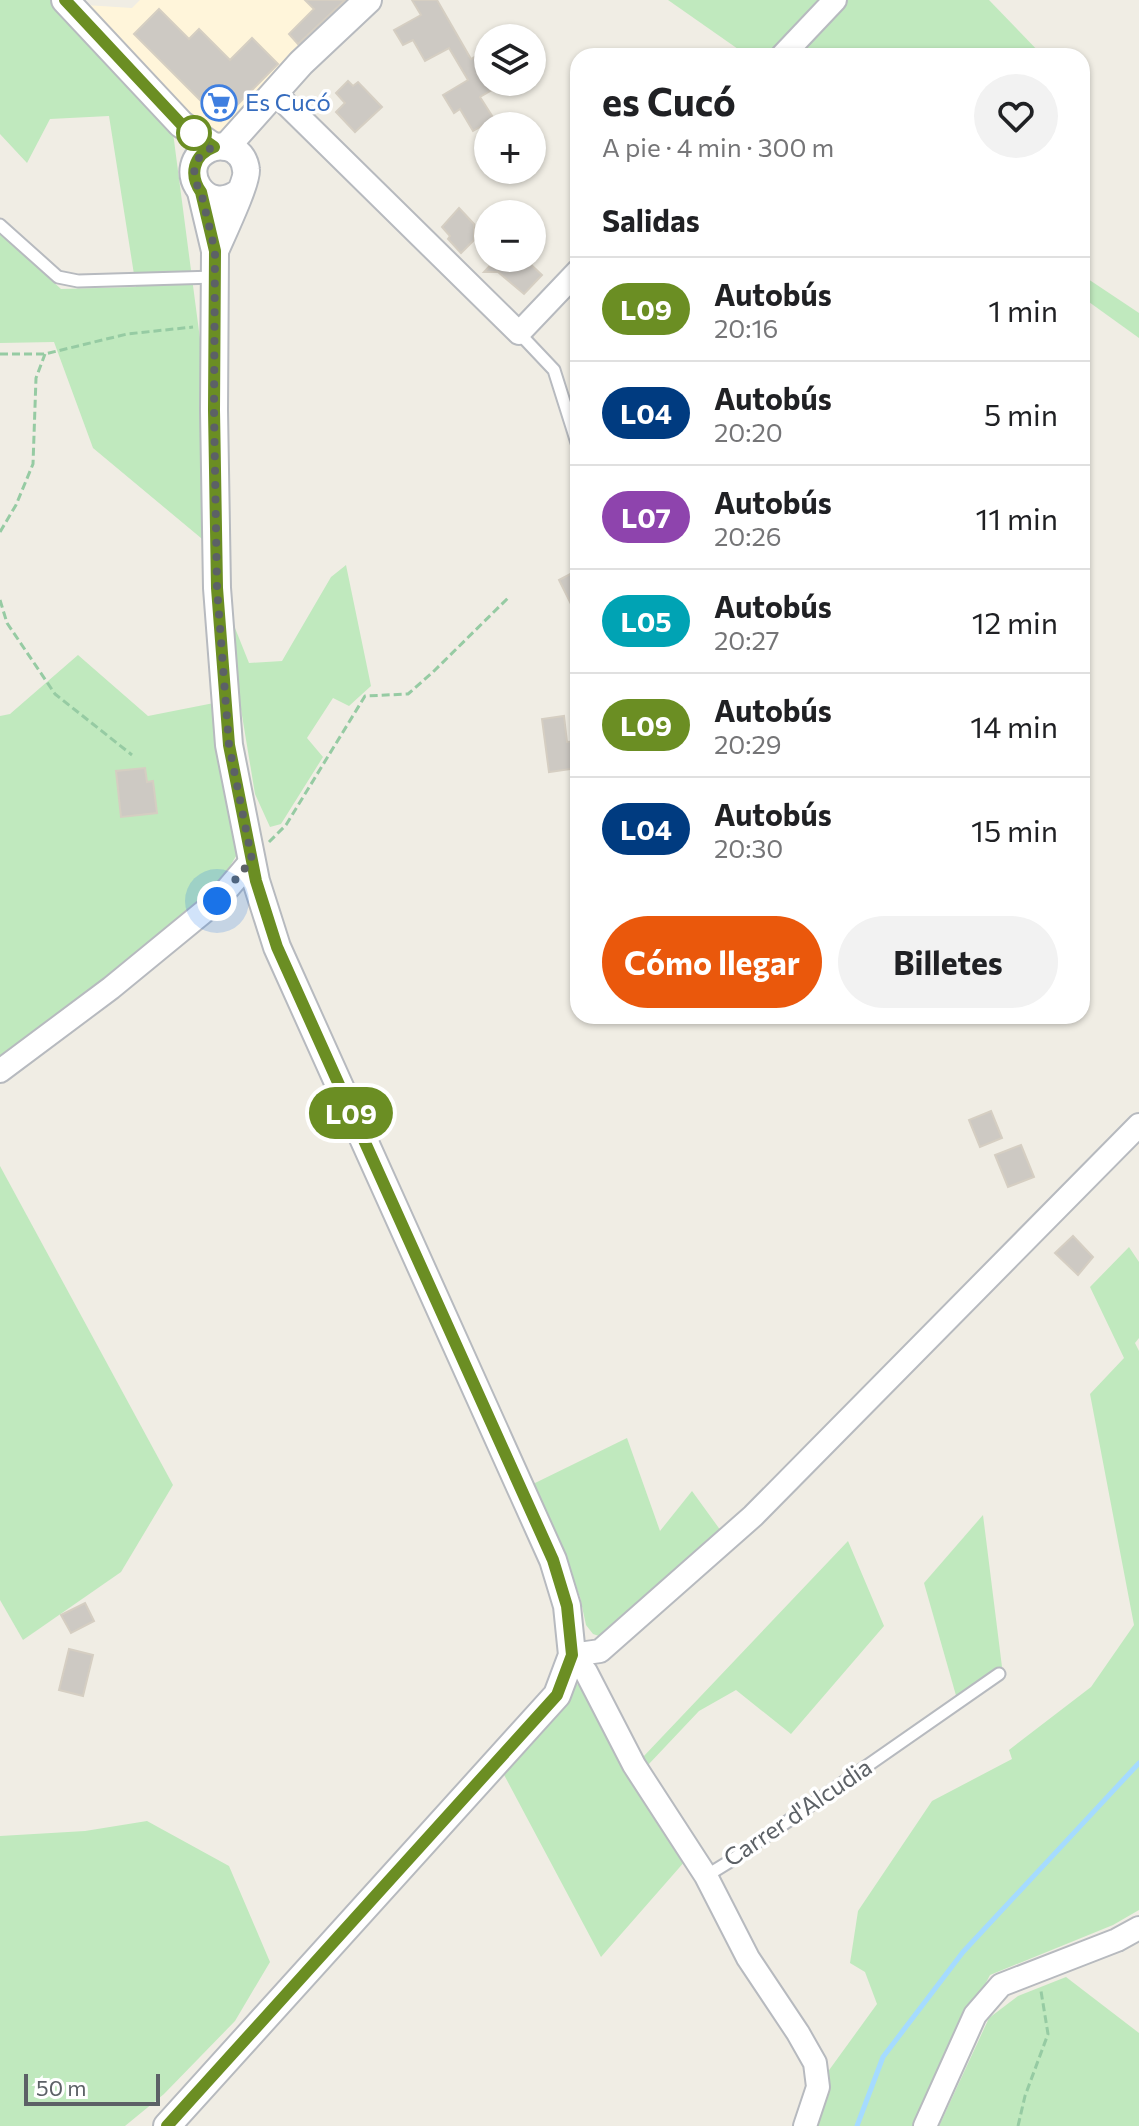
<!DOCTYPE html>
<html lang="es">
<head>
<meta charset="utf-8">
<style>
	:root { --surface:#fff; --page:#f2f2f2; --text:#202124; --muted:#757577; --line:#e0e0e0; --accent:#ea580c }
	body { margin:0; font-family:Commissioner,sans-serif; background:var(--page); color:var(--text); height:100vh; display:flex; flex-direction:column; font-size:30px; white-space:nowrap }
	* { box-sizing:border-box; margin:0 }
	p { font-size:26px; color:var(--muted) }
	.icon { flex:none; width:44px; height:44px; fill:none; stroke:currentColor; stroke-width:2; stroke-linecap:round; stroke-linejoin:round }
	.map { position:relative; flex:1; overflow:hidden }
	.details { position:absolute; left:570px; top:48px; width:520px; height:976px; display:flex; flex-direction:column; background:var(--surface); border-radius:24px; box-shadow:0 2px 6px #0004 }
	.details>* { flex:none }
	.badge { padding:0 16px; border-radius:26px; font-size:28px; line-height:52px }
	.controls { position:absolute; left:474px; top:24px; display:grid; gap:16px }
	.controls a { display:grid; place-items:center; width:72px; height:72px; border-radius:50%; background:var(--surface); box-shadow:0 2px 6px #0004; font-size:40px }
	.scale { position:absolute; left:24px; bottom:20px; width:136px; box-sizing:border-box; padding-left:8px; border:4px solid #5c6166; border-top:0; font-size:22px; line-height:28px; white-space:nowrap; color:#5c6166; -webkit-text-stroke:6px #fff; paint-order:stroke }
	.you { position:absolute; width:40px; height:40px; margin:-20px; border:6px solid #fff; border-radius:50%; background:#1a73e8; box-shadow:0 0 0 12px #1a73e833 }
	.map>.badge { position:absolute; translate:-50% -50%; box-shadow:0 0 0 4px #fff }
	h2 { padding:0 32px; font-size:30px; line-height:72px }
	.round { display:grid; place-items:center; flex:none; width:84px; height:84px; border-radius:42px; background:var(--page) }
	.head { display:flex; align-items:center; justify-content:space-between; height:136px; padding:0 32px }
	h1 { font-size:38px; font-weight:700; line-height:60px }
	.cta { display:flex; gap:16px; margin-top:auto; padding:16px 32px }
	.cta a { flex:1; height:92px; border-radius:48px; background:var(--accent); color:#fff; font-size:32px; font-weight:700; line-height:92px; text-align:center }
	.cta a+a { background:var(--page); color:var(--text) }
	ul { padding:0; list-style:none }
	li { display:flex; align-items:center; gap:24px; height:104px; padding:0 32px; border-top:2px solid var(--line) }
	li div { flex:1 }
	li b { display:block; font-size:30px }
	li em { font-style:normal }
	li .badge { min-width:88px; font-weight:700; text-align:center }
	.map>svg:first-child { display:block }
</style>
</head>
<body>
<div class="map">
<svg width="1139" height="2126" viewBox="0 0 1139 2126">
	<rect width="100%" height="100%" fill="#f0ede4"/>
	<!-- commercial -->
	<polygon fill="#fff5da" points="140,0 356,0 223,135 194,122 85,5 132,8"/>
	<!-- green -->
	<g fill="#c0e9be">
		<polygon points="0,0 62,0 172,125 200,339 207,543 93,448 54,342 0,343 0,233 61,289 136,287 109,116 50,119 27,163 0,134"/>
		<polygon points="668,0 989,0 1043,56 748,56"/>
		<polygon points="1082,275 1139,313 1139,338 1082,297"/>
		<polygon points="346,565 371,686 349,706 333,698 307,738 323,757 281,824 270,827 255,794 236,679 231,618 249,663 282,661 331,577"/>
		<polygon points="78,655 148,716 219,702 242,846 213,895 0,1059 0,716 10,714"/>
		<polygon points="0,1166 173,1485 121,1572 23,1640 0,1600"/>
		<polygon points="1129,1247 1139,1262 1139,1338 1135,1343 1139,1351 1139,1910 1113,1925 990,1975 912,2126 814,2126 827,2073 877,2004 865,1972 850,1963 858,1911 932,1801 1012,1759 1009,1750 1091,1687 1134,1625 1090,1394 1124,1358 1090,1287"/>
		<polygon points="627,1438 660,1531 692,1491 721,1531 605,1638 593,1634 586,1625 580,1597 570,1570 533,1484"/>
		<polygon points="983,1515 1002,1667 957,1699 924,1583"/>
		<polygon points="848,1541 884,1626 791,1734 736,1690 699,1711 648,1765 643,1757"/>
		<polygon points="576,1683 593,1697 686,1860 601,1957 502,1771 556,1713"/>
		<polygon points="147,1821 229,1866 270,1962 235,2021 164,2094 125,2126 0,2126 0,1836 85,1831"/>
		<polygon points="1066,1977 1139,2033 1139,2126 939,2126 989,2018 1018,1996"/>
	</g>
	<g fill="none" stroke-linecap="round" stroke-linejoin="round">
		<!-- stream -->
		<polyline stroke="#a5dbff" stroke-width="5" points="857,2126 883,2057 963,1952 1139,1763"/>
	</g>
	<!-- building -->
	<g fill="#cdc9c3" stroke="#d5cec2" stroke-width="2">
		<polygon points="305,0 345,0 298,44 289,34 314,9"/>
		<polygon points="412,0 437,0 471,59 476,56 488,76 488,82 492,82 495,88 480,97 494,119 473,131 460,109 454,113 443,95 468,80 449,48 425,61 413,40 403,45 394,30 421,15"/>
		<polygon points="159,9 189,39 199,29 230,60 252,38 278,64 221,121 134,34"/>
		<polygon points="348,81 353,86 358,82 382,107 355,132 336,112 345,103 336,93"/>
		<polygon points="459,208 474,224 474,240 461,253 448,239 450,236 442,227"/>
		<polygon points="497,258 524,258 542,275 524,294 498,272 484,272"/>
		<polygon points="578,570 578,618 559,580"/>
		<polygon points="564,716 567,742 578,741 578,768 549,772 542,719"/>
		<polygon points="145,768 147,782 153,781 157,813 121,817 116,771"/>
		<polygon points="991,1111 1002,1138 980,1147 969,1120"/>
		<polygon points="1021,1145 1034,1177 1008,1187 995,1155"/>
		<polygon points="1073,1236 1093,1257 1078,1275 1055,1253"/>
		<polygon points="85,1603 94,1621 71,1633 61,1615"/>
		<polygon points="69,1649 93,1655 83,1696 59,1690"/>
	</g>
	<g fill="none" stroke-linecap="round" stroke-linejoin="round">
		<defs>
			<g id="service">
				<polyline points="0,225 58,277 78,281 215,277"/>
				<polyline points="519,333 554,370 578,446"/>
				<polyline points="706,1876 732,1860 999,1674"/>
			</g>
			<g id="minor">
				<polyline points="782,56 835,0"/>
				<polyline points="275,93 519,333 578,271"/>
				<polyline points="0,1071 111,988 217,901 252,860"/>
				<polyline points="572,1655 600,1651 753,1516 1139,1125"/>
				<polyline points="572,1655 586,1672 634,1765 706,1876 748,1958 798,2033 815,2063 818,2087 805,2126"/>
				<polyline points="925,2126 975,2015 1001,1985 1117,1940 1139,1928"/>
			</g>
			<g id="tertiary">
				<polyline points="65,0 181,124 214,147"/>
				<polyline points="226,147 301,63 368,0"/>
				<path d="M215,251C221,237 248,180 246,170C245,159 238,150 227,147C221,146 215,146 209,149C174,165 204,219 240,192"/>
				<polyline points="167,2126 557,1695 572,1655 567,1606 553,1560 277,947 256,881 229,745 217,588 214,410 215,251 201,192"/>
			</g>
		</defs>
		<!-- service casing -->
		<use href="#service" stroke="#b7babf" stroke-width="15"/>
		<!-- minor casing -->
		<use href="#minor" stroke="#b7babf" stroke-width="26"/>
		<!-- tertiary casing -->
		<use href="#tertiary" stroke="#b7babf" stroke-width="30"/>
		<!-- path -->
		<g stroke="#96cba3" stroke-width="3" stroke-dasharray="8 4" stroke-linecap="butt">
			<polyline points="0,354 45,354 127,334 193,327"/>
			<polyline points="0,532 16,505 33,464 36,378 45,354"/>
			<polyline points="0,600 7,623 55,694 132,755"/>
			<polyline points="269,842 286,825 365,696 408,694 433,672 508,598"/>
			<polyline points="1018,2126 1025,2096 1048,2034 1041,1991"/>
		</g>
		<!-- service -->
		<use href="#service" stroke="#fff" stroke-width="11"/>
		<!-- minor -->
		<use href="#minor" stroke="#fff" stroke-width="22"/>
		<!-- tertiary -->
		<use href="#tertiary" stroke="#fff" stroke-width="26"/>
	</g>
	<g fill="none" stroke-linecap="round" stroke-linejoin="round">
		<defs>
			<path id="line" d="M65,0L181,124L214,147C193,155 189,175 201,192L215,251L214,410L217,588L229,745L256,881L277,947L553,1560L567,1606L572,1655L557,1695L167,2126"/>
		</defs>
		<!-- line casing -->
		<use href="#line" stroke="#fff" stroke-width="18"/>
		<!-- line -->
		<use href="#line" stroke="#6b8e23" stroke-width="12"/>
		<!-- walk -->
		<path stroke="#5c6166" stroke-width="8" stroke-dasharray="0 14.4" d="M194,133L214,147C193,155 189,175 201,192L215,251L214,410L217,588L229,745L252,860L217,901"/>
	</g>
	<!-- icons -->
	<defs>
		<symbol id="supermarket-ring" viewBox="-11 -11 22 22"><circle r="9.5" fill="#fff" stroke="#3f7fe0" stroke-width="1.5"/><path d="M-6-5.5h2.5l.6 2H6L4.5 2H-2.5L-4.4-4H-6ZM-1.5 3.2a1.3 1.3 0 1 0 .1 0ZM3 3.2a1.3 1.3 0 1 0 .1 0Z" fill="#3f7fe0"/></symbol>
	</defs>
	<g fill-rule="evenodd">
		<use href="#supermarket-ring" x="199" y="83" width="40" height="40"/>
	</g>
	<!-- markers -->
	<circle fill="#fff" stroke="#6b8e23" stroke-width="4" cx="194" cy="133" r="16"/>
	<g text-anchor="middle" stroke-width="7" stroke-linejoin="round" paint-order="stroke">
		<!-- shop labels -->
		<g font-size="24" fill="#366cbe" stroke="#fff" text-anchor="start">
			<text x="245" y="111">Es Cucó</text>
		</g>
		<!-- street labels -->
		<g font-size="24" fill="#5c6166" stroke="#fff">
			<text transform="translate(798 1813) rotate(-34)" y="8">Carrer d'Alcudia</text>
		</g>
	</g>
</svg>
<div class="controls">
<a><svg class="icon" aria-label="layers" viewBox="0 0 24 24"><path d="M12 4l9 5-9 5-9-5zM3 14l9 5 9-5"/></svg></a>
<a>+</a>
<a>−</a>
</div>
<div class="scale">50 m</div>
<div class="you" style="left:217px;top:901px"></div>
<b class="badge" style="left:351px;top:1113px;background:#6b8e23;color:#fff">L09</b>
<section class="details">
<div class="head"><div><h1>es Cucó</h1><p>A pie · 4 min · 300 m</p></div><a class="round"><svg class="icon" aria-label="heart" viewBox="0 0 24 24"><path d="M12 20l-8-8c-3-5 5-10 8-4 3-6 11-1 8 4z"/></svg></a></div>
<h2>Salidas</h2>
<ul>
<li><span class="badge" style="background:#6b8e23;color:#fff">L09</span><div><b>Autobús</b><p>20:16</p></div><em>1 min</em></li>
<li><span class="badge" style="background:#003b80;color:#fff">L04</span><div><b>Autobús</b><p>20:20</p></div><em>5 min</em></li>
<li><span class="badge" style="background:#8e44ad;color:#fff">L07</span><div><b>Autobús</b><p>20:26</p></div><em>11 min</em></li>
<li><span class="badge" style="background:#00a3b4;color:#fff">L05</span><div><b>Autobús</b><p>20:27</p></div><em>12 min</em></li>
<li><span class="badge" style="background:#6b8e23;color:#fff">L09</span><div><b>Autobús</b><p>20:29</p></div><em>14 min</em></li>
<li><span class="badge" style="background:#003b80;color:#fff">L04</span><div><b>Autobús</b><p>20:30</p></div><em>15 min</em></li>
</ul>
<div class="cta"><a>Cómo llegar</a><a>Billetes</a></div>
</section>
</div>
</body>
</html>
